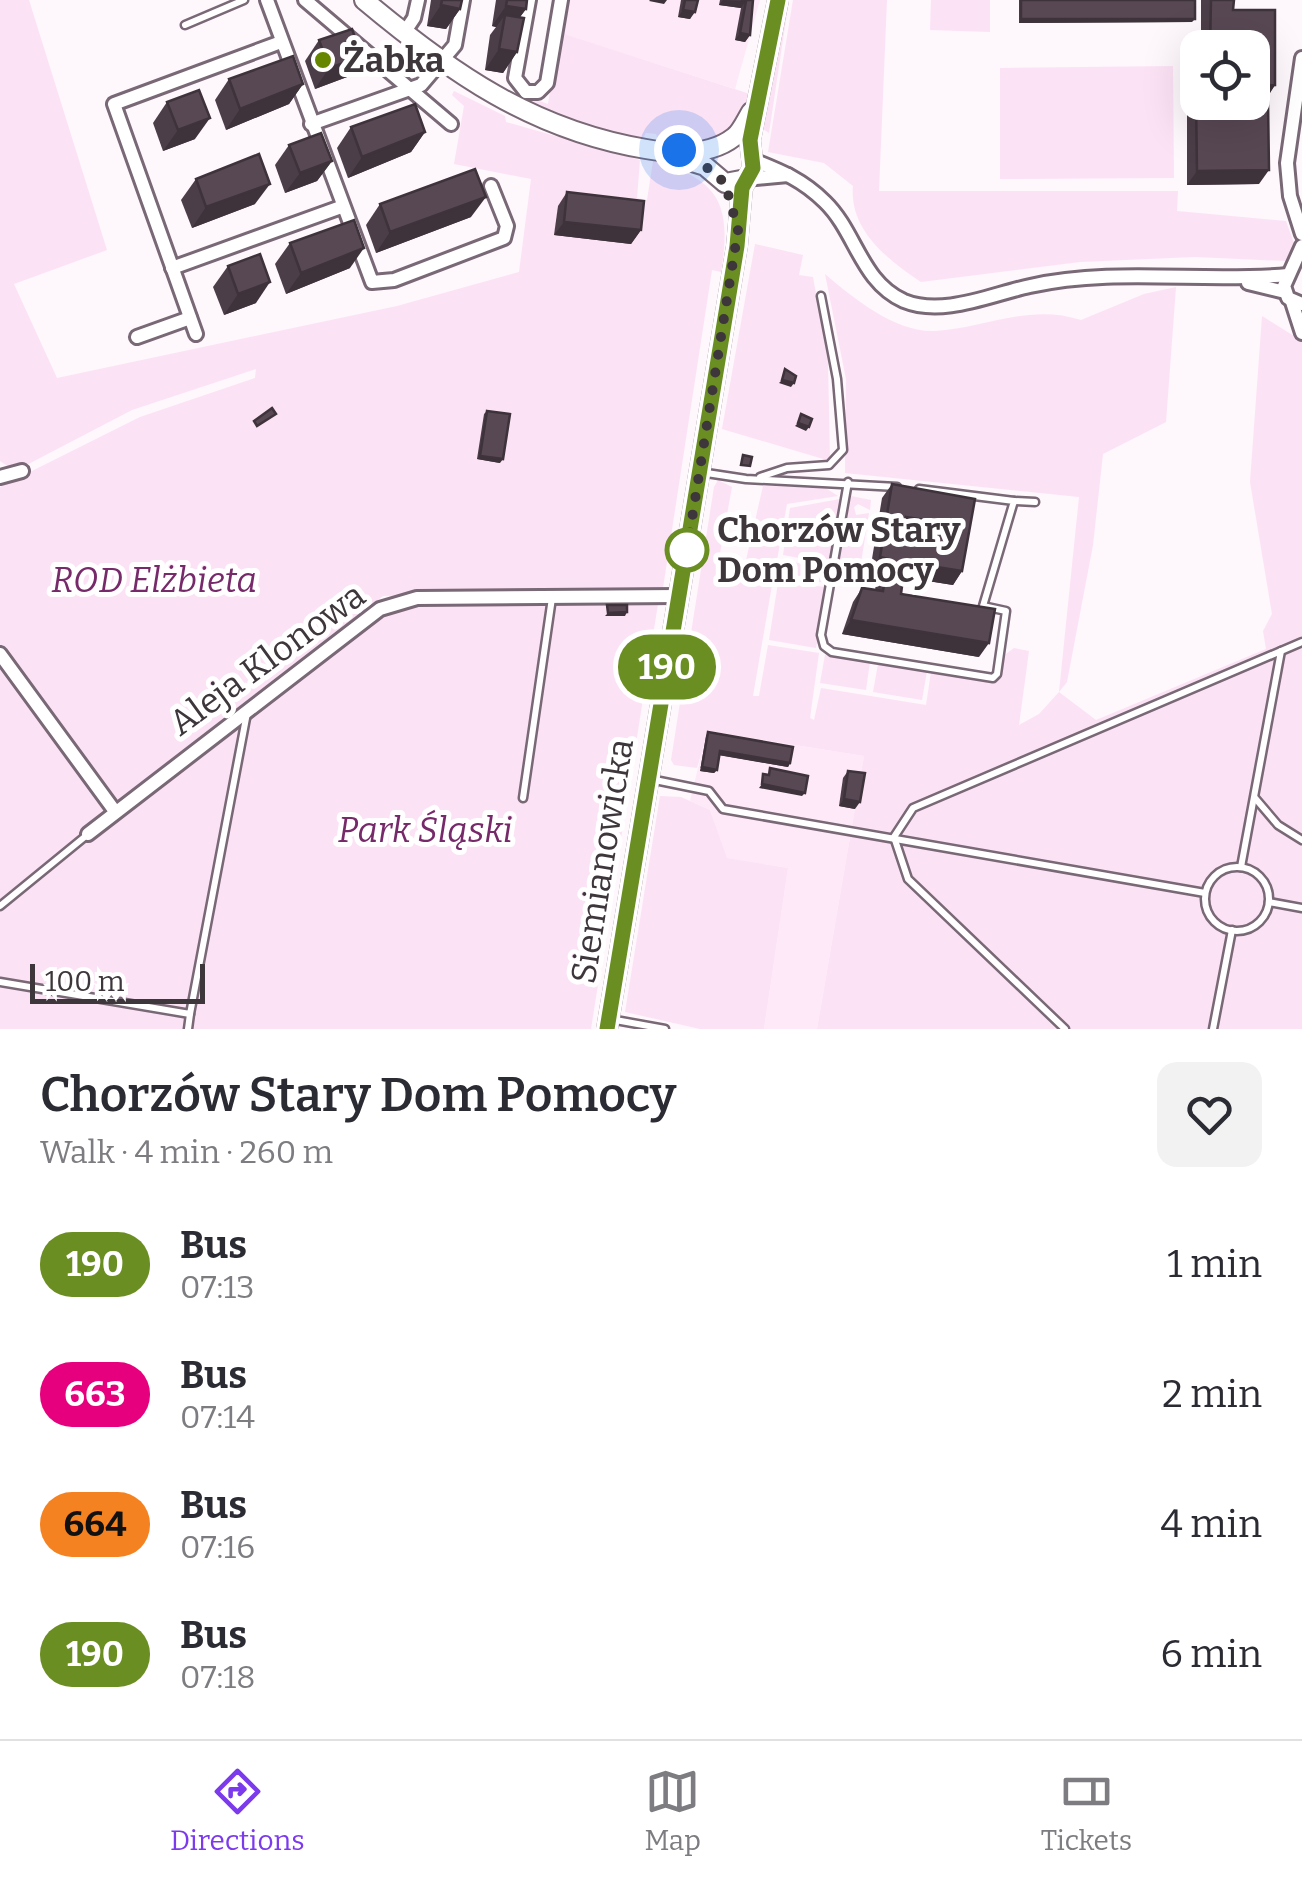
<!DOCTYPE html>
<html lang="en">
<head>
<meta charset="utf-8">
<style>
	:root { --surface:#fff; --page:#f2f2f3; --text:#2b2b33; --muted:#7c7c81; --line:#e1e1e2; --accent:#7c3aed }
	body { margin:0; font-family:Bitter,serif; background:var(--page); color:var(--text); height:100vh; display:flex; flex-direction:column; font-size:38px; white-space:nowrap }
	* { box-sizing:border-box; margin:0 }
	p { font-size:32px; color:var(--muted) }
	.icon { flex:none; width:55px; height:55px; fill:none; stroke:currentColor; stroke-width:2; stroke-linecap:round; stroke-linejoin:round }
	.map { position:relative; height:1029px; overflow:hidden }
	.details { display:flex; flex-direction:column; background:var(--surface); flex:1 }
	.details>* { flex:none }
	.badge { padding:0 20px; border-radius:32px; font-size:35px; line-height:65px }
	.fabs { position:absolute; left:1180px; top:30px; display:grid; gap:20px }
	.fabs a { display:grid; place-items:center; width:90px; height:90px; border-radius:20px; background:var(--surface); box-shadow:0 10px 40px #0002; font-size:50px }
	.scale { position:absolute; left:30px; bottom:25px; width:175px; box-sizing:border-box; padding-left:10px; border:5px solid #3d363b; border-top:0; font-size:28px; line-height:35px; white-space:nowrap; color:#3d363b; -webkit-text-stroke:8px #fff; paint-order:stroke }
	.you { position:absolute; width:50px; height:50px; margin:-25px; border:8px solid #fff; border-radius:50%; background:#1a73e8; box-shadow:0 0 0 15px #1a73e833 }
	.map>.badge { position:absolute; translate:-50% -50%; box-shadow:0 0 0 5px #fff }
	.round { display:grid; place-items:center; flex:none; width:105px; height:105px; border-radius:20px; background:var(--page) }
	.headline { display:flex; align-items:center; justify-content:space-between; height:170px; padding:0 40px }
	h1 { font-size:48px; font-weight:600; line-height:75px }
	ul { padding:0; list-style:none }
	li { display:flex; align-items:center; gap:30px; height:130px; padding:0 40px }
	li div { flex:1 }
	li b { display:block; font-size:38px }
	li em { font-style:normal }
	li .badge { min-width:110px; font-weight:700; text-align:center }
	.tab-bar { display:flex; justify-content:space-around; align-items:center; height:140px; border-top:2px solid var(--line); background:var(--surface); font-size:28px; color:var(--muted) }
	.tab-bar a { display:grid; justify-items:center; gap:5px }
	.tab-bar .selected { color:var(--accent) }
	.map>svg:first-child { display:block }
</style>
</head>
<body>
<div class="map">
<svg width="1302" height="1029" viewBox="0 0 1302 1029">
	<rect width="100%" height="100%" fill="#fef7fc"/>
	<!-- built -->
	<g fill="#fee9f9">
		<polygon points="571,0 760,0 735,89 560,33"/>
		<polygon points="707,731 864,756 817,1029 764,1029 788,868 726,858 710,810 690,801"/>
	</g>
	<!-- green -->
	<g fill="#fce2f5">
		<path d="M0,0H29L107,250L14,284L57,378L397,306L519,272L531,179L454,164L464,106L452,95L454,91L505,116L506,122L640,160L637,198L647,200L653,161C720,179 732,205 721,272L712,270L663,588L383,596L112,805L0,651V487L140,417L255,378L256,369L132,410L15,471L0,461Z"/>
		<path d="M564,0H571L561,33L750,94C730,144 707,143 658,141L656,134L646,133L643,138L586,126L528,104L529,97L548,104Z"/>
		<polygon points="784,0 789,0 769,133 758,126 770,90"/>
		<path d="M793,0H887L879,191H1178L1177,211L1286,221L1295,246L1286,261L1195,257L1080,262L921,282C888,260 849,230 853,186L824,163L768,152Z"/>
		<polygon points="931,0 990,0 990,32 930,30"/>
		<polygon points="1173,66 1174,178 1000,179 1000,68"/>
		<polygon points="755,244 803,255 799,275 813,277 828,361 830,461 722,429"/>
		<path d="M825,274C853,298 896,333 935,331C986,328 1029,303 1081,320L1144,294L1176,287L1166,422L1103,454L1093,545L1067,682L1059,692L1096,720L1266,649L1263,631L1272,614L1250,482L1262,316L1302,341V1029H817L864,756L708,731L697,768L674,765L671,760L714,487L718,480L732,487L718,564L744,569L763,486L824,487L838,496L787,504L774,577L758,582L772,585L753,696H759L768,645L819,653L810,718L814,720L821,688L926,705L931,672L998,682L1002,657L1014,648L1029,651L1019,725L1039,714L1059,692L1079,497L845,473L846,379Z"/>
		<polygon points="851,496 871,500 870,510 858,504 854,507 856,515 869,513 860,569 838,565"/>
		<polygon points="840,499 832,564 783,555 790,508"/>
		<polygon points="782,560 831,569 829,583 779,578"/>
		<polygon points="778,583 828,587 816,648 769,640"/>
		<polygon points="658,604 591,1029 0,1029 0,660 114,815 382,613 408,605"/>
		<polygon points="825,655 870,662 866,690 820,683"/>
		<polygon points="878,664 927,671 922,700 873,692"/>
		<polygon points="660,796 681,797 710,810 727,858 788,868 764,1029 700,1029 625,1012"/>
	</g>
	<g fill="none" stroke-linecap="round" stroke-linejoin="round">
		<defs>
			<g id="lane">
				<polyline points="185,25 244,0"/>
				<polyline points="700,472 746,479 897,487"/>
				<polyline points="760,477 787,468 829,465 843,450 837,379 821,296"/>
				<polyline points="848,482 821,635 824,646 832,652 993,678 997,674 1006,611 983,606 1014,501 919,489"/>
				<polyline points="1014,501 1035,502"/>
				<polyline points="650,779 709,791 723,809 1205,893"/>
				<polyline points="523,798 552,598"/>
				<polyline points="1255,798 1278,825 1302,840"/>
				<circle cx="1237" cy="899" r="32"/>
				<polyline points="1241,867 1281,651"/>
				<polyline points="1269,902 1302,908"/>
				<polyline points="0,906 87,835"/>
				<polyline points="0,982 190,1014 247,713"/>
				<polyline points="610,1019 665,1029"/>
				<polyline points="188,1029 190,1014"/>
				<polyline points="1065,1029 908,879 894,837 913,808 1302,642"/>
				<polyline points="1213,1029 1232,930"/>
			</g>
			<g id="street">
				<polyline points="267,0 372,282 394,280 504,238 507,226 491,186"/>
				<polyline points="305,0 451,124"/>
				<polyline points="404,33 414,18 418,0"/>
				<polyline points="1302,58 1287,163 1290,196 1302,234"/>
				<polyline points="526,92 538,92 547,83 561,0"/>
				<polyline points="526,92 515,78 529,0"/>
				<polyline points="311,124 421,85 455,45 463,0"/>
				<path d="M753,160C781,171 803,180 825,202C856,232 861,282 904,301C943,317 992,294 1030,286C1115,267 1203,283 1288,275"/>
				<polyline points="746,179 788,175"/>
				<polyline points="1302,246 1284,286 1288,298 1302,304"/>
				<polyline points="172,268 341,207"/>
				<polyline points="1248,283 1285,292"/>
				<polyline points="1292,302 1302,333"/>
				<polyline points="196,334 114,104 281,42"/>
				<polyline points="137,337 190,318"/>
				<polyline points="0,477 22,471"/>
				<polyline points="0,654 114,810"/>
				<polyline points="88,834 380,609 417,598 679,596"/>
			</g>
			<g id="secondary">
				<path d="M364,0C450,72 532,130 646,149C674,154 710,156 734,137C741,132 746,120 751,112"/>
				<polyline points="676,157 705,166 725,183 746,179"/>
				<polyline points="607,1029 737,246 742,188 753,168 750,140 778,0"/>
			</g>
		</defs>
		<!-- lane casing -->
		<use href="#lane" stroke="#796875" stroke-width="11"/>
		<!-- street casing -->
		<use href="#street" stroke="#796875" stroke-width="18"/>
		<!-- secondary casing -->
		<use href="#secondary" stroke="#796875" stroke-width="22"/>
		<!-- lane -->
		<use href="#lane" stroke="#fff" stroke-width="6"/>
		<!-- street -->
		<use href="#street" stroke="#fff" stroke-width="12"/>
		<!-- secondary -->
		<use href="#secondary" stroke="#fff" stroke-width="18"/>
	</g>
	<!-- wall -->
	<g fill="#4c3e48" fill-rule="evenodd">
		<polygon points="431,0 462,0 460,9 446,29 427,26"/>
		<polygon points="496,0 527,0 526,9 520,17 517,52 503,73 485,70 490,35 496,27 492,26"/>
		<polygon points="681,0 698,0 690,19 678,17"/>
		<polygon points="720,0 753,0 750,35 745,42 735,40 741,8 719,5"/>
		<polygon points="1019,0 1195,0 1192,22 1019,23"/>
		<polygon points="1201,0 1234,0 1233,10 1275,85 1266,99 1252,48 1201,48"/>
		<polygon points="319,40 362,57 347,77 315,89 305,61"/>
		<polygon points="229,79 303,84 289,104 226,130 215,100"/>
		<polygon points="1196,100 1259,184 1187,185 1187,113"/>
		<polygon points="167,102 195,139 163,151 153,123"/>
		<polygon points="351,127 425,132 411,152 348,178 337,148"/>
		<polygon points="289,145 332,161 317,181 285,193 275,165"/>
		<polygon points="196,179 255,204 192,228 181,200"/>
		<polygon points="567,192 641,230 631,244 554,235 558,206"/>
		<polygon points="380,204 471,217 376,253 366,225"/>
		<polygon points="290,243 350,268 286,294 275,264"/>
		<polygon points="228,266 256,303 224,315 213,287"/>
		<polygon points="487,411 500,463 477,459 484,414"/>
		<path d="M892,484L975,499L962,571L953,585L903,577L901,594L979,657L842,634L853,602L862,588L875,590L878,572L870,571L882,498ZM904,532L928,536L927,540L904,536Z"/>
		<polygon points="708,732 790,763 788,767 719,755 717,770 714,773 700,771 706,736"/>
		<polygon points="848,771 855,809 839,806 843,778"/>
	</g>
	<!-- shaded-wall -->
	<g fill="#3e323b">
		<polygon points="650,0 667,0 664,4 649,1"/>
		<polygon points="723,0 746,1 741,8 719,5"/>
		<polygon points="441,5 460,9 446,29 427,26"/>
		<polygon points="506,6 526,9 511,29 505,15 496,27 492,26"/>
		<polygon points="683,10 695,12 690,19 678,17"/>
		<polygon points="1021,19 1195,19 1192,22 1019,23"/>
		<polygon points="740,33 750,35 745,42 735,40"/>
		<polygon points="499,49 517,52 503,73 485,70"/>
		<polygon points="362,57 347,77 315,89 329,68"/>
		<polygon points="303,84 289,104 226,130 240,109"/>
		<polygon points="1275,85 1266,99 1252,99 1252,86"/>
		<polygon points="210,118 195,139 163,151 178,130"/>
		<polygon points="425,132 411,152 348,178 362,157"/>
		<polygon points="332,161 317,181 285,193 300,173"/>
		<polygon points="1269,170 1259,184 1187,185 1197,171"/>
		<polygon points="270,184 255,204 192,228 206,207"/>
		<polygon points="486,197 471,217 376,253 390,232"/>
		<polygon points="564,222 641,230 631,244 554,235"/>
		<polygon points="364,248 350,268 286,294 301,273"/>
		<polygon points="270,282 256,303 224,315 238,294"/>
		<polygon points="782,380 794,383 791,387 779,383"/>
		<polygon points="798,423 809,427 806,431 795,426"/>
		<polygon points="480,456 503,459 500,463 477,459"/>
		<polygon points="906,517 938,522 928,536 897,531"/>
		<polygon points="880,557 888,559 878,572 870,571"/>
		<polygon points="905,562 962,571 953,585 896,576"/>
		<polygon points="627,612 625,616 605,616 608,613"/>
		<polygon points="851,620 989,643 979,657 842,634"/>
		<polygon points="720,751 790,763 788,767 718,755"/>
		<polygon points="702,767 717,770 714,773 700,771"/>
		<polygon points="762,784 805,793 802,796 759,788"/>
		<polygon points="844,799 860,802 855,809 839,806"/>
	</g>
	<!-- building -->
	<g fill="#584854" stroke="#3e323b" stroke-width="2.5" fill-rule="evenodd">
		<polygon points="442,0 462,0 460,9 441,5"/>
		<polygon points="507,0 527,0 526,9 506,6"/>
		<polygon points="685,0 698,0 695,12 683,10"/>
		<polygon points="741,0 753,0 750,35 740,33 746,1"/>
		<rect x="1021" y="0" width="174" height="19"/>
		<polygon points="1211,0 1234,0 1233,10 1275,10 1275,85 1252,86 1252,48 1210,48"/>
		<polygon points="505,15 524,18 517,52 499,49"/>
		<polygon points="352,29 362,57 329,68 319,40"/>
		<polygon points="293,56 303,84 240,109 229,79"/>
		<polygon points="199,90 210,118 178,130 167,102"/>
		<polygon points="1196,100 1198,102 1252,102 1252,100 1268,100 1269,170 1197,171"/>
		<polygon points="415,104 425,132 362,157 351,127"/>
		<polygon points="321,133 332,161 300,173 289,145"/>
		<polygon points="259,154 270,184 206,207 196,179"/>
		<polygon points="475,169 486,197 390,232 380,204"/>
		<polygon points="567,192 644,201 641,230 564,222"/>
		<polygon points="354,220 364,248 301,273 290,243"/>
		<polygon points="260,254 270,282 238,294 228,266"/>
		<polygon points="785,369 796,376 794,383 782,380"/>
		<polygon points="272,408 276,414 257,426 254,421"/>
		<polygon points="487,411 510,414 503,459 480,456"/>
		<polygon points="801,414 812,419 809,427 798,423"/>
		<polygon points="743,455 752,457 750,466 741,465"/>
		<path d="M892,484L975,499L962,571L905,562L901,594L995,609L989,643L851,620L862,588L883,591L888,559L880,557ZM906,517L938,522L935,542L904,536Z"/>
		<polygon points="607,605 627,605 627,612 608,613"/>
		<polygon points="708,732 793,747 790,763 720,751 717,770 702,767"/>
		<polygon points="770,768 808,776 805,793 762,784 763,774 769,775"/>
		<polygon points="848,771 865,773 860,802 844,799"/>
	</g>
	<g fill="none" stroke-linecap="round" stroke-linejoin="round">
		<defs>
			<polyline id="line" points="607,1029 737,246 742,188 753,168 750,140 778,0"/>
		</defs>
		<!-- line casing -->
		<use href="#line" stroke="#fff" stroke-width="22"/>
		<!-- line -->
		<use href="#line" stroke="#6b8e23" stroke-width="15"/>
		<!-- walk -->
		<polyline stroke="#3d363b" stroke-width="10" stroke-dasharray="0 18" points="679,150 668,152 705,166 725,183 738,230 687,550"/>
	</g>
	<!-- markers -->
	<circle fill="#678600" stroke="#fff" stroke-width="4" cx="323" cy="60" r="10"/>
	<circle fill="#fff" stroke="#6b8e23" stroke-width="5" cx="687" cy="550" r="20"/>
	<g text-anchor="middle" stroke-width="10" stroke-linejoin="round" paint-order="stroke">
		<!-- poi labels -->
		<g font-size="35" font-weight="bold" fill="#3d363b" stroke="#fff" text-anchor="start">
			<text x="343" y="72">Żabka</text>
		</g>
		<!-- stop labels -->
		<g font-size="35" font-weight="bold" fill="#3d363b" stroke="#fff" text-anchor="start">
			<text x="717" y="542">Chorzów Stary<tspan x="717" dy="40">Dom Pomocy</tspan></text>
		</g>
		<!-- park labels -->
		<g font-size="35" font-style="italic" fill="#762a6a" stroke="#fff">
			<text x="154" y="592">ROD Elżbieta</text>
			<text x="425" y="842">Park Śląski</text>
		</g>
		<!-- street labels -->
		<g font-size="35" fill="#3d363b" stroke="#fff">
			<text transform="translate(267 659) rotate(-36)" y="12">Aleja Klonowa</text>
			<text transform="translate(602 861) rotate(-81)" y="12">Siemianowicka</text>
		</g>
	</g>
</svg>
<div class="fabs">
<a><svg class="icon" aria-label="locate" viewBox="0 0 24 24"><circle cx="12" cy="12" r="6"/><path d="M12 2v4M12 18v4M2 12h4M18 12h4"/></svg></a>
</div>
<div class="scale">100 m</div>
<div class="you" style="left:679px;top:150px"></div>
<b class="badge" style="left:667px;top:667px;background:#6b8e23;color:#fff">190</b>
</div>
<section class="details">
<div class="headline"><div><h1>Chorzów Stary Dom Pomocy</h1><p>Walk · 4 min · 260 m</p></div><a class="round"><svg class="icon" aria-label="heart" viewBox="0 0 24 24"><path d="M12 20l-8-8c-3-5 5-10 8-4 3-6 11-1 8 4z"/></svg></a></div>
<ul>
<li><span class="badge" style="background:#6b8e23;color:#fff">190</span><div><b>Bus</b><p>07:13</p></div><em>1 min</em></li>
<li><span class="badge" style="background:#e6007e;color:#fff">663</span><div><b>Bus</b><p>07:14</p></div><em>2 min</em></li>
<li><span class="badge" style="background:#f58220;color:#111">664</span><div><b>Bus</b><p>07:16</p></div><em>4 min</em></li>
<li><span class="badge" style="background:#6b8e23;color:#fff">190</span><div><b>Bus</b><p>07:18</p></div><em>6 min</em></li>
</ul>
</section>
<nav class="tab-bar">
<a class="selected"><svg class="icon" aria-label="directions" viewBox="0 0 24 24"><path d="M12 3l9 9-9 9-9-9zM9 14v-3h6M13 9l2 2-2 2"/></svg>Directions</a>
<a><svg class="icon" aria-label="map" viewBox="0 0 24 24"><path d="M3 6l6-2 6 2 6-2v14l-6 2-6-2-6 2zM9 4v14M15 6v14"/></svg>Map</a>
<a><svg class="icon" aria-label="tickets" viewBox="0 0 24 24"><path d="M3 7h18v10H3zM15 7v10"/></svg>Tickets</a>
</nav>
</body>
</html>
